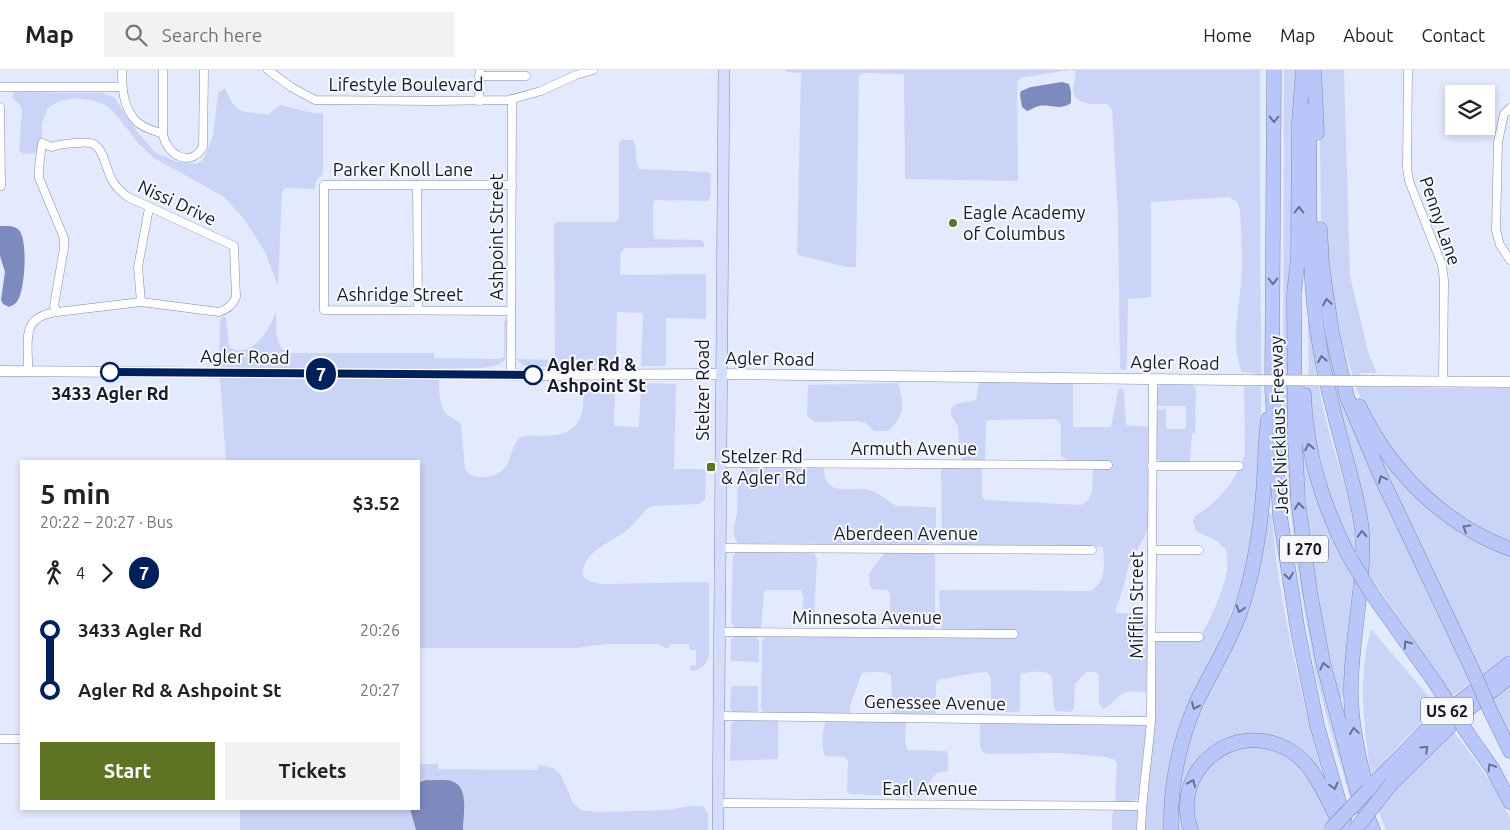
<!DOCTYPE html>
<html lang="en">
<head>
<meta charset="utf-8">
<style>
	:root { --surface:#fff; --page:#f2f2f2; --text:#222; --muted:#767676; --line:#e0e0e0; --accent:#5e7323 }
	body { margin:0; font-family:Ubuntu,sans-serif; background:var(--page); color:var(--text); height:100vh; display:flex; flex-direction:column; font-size:19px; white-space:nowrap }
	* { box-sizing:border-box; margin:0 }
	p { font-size:16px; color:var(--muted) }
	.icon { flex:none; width:28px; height:28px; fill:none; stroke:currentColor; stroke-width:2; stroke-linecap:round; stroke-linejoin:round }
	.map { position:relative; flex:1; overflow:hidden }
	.sheet { position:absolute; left:20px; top:390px; width:400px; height:350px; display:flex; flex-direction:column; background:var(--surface); border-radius:0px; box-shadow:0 2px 8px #0003 }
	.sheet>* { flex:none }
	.badge { padding:0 10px; border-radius:16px; font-size:18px; line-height:32px }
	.tools { position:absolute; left:1445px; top:15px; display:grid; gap:10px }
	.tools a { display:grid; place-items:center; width:50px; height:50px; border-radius:0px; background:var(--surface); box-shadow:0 2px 8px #0003; font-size:25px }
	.map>.badge { position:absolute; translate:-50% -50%; box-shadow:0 0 0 2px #fff }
	.legs { display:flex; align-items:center; gap:8px; height:55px; padding:0 20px; font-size:16px }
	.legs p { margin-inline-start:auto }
	.head { display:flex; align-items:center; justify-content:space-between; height:85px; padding:0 20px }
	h1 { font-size:28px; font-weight:700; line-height:38px }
	.primary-button { display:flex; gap:10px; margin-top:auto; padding:10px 20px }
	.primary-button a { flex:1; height:58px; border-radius:0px; background:var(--accent); color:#fff; font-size:20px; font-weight:700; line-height:58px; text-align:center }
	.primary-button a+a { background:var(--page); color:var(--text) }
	ul { padding:0 20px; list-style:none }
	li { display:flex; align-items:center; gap:18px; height:60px; font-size:19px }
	li i { display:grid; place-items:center; width:8px; height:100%; margin:0 6px; background:currentColor }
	li i::after { content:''; width:12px; height:12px; margin:-6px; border:4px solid; border-radius:50%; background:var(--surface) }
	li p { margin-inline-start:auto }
	li:first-child i { background:linear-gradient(#0000 50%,currentColor 0) }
	li:last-child i { background:linear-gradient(currentColor 50%,#0000 0) }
	header { display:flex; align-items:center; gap:30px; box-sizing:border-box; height:70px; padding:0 25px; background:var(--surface); border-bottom:1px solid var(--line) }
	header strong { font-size:24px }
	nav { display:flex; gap:28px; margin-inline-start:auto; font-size:18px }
	.search { width:350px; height:45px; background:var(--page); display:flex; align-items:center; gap:12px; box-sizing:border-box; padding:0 18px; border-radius:0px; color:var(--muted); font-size:19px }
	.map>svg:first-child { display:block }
</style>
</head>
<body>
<header>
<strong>Map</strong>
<div class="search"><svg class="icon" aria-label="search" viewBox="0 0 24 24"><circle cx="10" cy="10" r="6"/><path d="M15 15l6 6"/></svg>Search here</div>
<nav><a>Home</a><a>Map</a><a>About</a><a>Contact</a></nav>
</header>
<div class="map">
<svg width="1510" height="760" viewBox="0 0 1510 760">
	<rect width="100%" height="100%" fill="#e4eafd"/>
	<!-- green -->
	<g fill="#cad4f6">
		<polygon points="785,0 1069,0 1020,8 1017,12 1018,111 905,109 904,5 901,4 864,3 859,5 856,197 847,197 797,185 801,3 787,2"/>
		<path d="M1072,0H1260C1260,87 1260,174 1261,261C1261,333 1263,408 1250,479C1243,516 1228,552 1213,586C1202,610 1187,634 1179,660C1168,693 1166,726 1165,760H1144L1145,725L1154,666L1155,570H1197C1209,556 1224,519 1227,500C1228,494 1227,487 1226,480L1217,471L1196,461L1193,451L1195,446C1218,433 1237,410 1245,384L1244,316H1255V303L1242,302C1231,277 1238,241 1241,214C1243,190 1241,164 1240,140L1237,132L1229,127L1151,132V227L1128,229L1127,293L1126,300L1120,299L1118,146L1112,39L1107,34C1095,34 1072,36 1073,17C1074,11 1076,7 1075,1Z"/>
		<polygon points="1284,0 1295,0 1293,202 1287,320 1288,364 1321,609 1335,667 1370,760 1360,760 1332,666 1315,603 1296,491 1286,391 1283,324"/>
		<polygon points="1319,0 1344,0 1350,206 1368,282 1377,303 1360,303 1364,317 1510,318 1510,473 1454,444 1401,395 1365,339 1356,317 1332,240 1324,193 1321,148"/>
		<path d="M225,18C237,46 240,40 268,45L280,35C290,37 315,45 323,43V104L316,111L315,119L285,118L282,122L278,216L265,182L244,149L224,127L154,88L138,73L118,47L107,36L94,31L76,28L59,31L48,38L42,53V73L35,83L24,84L19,81L22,41L20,35L12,27L14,22L101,23L114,27L138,63L156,83L175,91L197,94L203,90L213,66L218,23Z"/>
		<path d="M622,70H633C638,79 634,90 639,99L707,102L711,104L710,128L707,131L655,130L653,132V163L654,169L702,170L704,173V177L625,178L621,182L620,205L706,204V249L666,248V296H641L643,243L617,242L616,295L535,297L523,295L516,289L555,290L554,155L557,152H616L619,148V72Z"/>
		<path d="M276,242C277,256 273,275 287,283H434V288L501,289L504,286V251H506L505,289H506C498,297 489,297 478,298L219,299L220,251L223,246L226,248L229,277C252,290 269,260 276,242Z"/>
		<path d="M1308,248C1314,283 1318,320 1327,354C1337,397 1357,437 1354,481L1331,431L1309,343Z"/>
		<polygon points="1325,271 1338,316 1374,378 1393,397 1510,482 1510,584 1452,626 1367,501"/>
		<path d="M220,306L439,309C439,319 439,339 448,345C453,349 457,349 461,355L465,399C471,406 476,408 485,407C517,404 507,373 522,367C528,365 538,366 545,366C582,365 585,345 583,313H615L614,356L639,357L641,313L676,314L674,399H701L706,401L705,430L699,434L651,436C641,443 635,454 626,461C610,473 582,481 583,506L590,511L601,514L709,512V587C706,595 700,600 691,601L690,596L696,595V580H690L689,574H670L669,578H666L657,574H605L577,578H419V391H226Z"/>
		<path d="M979,312H1073V357H1111L1118,320L1120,318L1122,319L1124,321L1126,355L1149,357L1150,453L1145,466L1129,494L1123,519L1115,541L1117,543L1145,544L1149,548L1146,622C1139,622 1129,620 1122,624C1115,629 1111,636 1103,639L1099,634V605L1094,602H1086L1075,614L1074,639L1070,642L1056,641L1054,638L1052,607C1046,598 1032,603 1022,603L1020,606V640L1018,642H993L991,638V608L987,602C970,603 954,607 937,610L936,616V645H892L891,605C884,601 871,602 862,603L850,635V644H767L763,642L761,639L762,574L763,569L767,565L941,562L939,520L1091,521C1107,511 1104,493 1103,477L942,476L941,399L944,396H982V427L985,430L1081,435C1095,430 1092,413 1093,400L1095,398L1096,392L1069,391L1061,386V355L1056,349L989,350L986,352L985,391H962V385L959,380L958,356L951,345V338L956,334L976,330Z"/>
		<path d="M898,313C904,337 906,342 889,361H874L866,353L857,351L815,352L807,346L808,315Z"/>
		<path d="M1163,314H1190L1194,316L1196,321L1195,363L1192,364L1190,392H1160L1156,388V342L1158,340L1166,339V359H1186V336H1159L1156,333C1156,325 1155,318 1163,314Z"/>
		<path d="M1303,373L1353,505L1343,627L1340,629C1317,546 1309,461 1301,377Z"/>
		<path d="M742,395L824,396C824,430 849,415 870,420C881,423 887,432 897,436L934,437L936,438V471L929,475L737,473V471L734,467V458L737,443L738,403L742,398Z"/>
		<path d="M1267,443L1272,444C1274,465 1275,487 1279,509C1290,577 1306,644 1324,711L1318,705L1260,667L1195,698L1188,760H1177L1178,719L1190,661L1231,575Z"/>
		<polygon points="737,480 813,482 817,489 814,550 812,554 803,553 802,550 803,526 801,520 767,520 764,522 761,559 734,558 731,551 733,487"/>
		<polygon points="886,481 934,483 935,488 935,556 933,560 890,561 890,524 887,520 873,519 870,516 869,503"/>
		<path d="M1371,559L1438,637L1401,673L1371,707C1364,656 1357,609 1371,559Z"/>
		<polygon points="734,564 755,566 759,570 759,592 731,591 731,569 734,568"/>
		<polygon points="1510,611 1510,668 1490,625"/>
		<polygon points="731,616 758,616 758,642 756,644 734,643 730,639"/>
		<polygon points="778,648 778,689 730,691 731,654 734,652 734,650"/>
		<path d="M827,649L906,650L905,673L908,680L946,681L948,685V701C944,702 939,702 936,704C928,710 929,722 920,727L850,724L847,720L848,691L845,687L825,686C821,677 822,658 827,649Z"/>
		<polygon points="983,651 1145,654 1148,657 1139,728 1132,732 1115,732 1117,693 1115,690 1107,687 1061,683 987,684 982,682 980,676 980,655"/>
		<polygon points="1452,659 1490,711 1510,748 1510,760 1386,760 1378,739 1396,715"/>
		<polygon points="1246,674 1286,682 1311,709 1332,750 1323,760 1197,760 1192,746 1193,721 1213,688"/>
		<polygon points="419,694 438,694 438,699 538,700 539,695 553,698 561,705 573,733 581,740 599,742 670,740 689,736 703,736 708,743 708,760 463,760 463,722 450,711 419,712"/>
		<polygon points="1115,737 1137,738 1139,742 1139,760 1112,760 1112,746"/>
		<polygon points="240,739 410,739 416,760 240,760"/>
	</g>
	<!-- water -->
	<g fill="#7d8abd">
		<path d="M1062,12L1069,14L1071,22V33C1060,41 1050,34 1039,36C1034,37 1031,40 1027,41L1022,37L1020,25L1021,21L1031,17Z"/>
		<path d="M0,156C7,156 14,155 19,160C28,170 25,218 18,230C16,234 13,235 9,237L3,234L1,230L5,202L0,186Z"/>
		<path d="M427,710C435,711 444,709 451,711C470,716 463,745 463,760H416L410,739H419V712Z"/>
	</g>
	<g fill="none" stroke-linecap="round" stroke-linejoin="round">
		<defs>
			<g id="street">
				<path d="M122,0C122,19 123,38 137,52C143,58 155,61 163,64"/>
				<path d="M163,0V64C166,84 190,99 203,77L204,0"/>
				<polyline points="268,0 291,17 315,30 432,31 509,30 541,21 576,5 593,0"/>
				<polyline points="1408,0 1407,98 1409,111 1442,195 1444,210 1443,312"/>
				<polyline points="479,6 526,6"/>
				<polyline points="0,17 122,17"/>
				<polyline points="479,31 480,0"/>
				<polyline points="0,37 1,116"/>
				<polyline points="1510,38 1504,44 1498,72 1496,160 1500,175 1510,190"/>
				<polyline points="417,115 418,240"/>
				<polyline points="141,232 138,197 149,138"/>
				<polyline points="511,241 324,240 324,115 512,115"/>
				<path d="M28,301C29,271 19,247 57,242L141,232L219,242C228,239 232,235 236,227L234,176L128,127C121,122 116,118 112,110C106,100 105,82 95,75C89,71 82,73 75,73C67,74 60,74 52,77L42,73C41,85 38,97 39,108L64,168V178L55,230L54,236L57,242"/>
				<polyline points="511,305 512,29"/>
				<polyline points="720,393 1108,395"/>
				<polyline points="1152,396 1239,396"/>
				<polyline points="720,478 1092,480"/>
				<polyline points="1152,480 1199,480"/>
				<polyline points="719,562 1014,564"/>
				<polyline points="1152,567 1199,567"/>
				<polyline points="718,646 1151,651"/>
				<polyline points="0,669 21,669"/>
				<polyline points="718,733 1142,736"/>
				<path d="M1141,760C1142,724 1148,687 1151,651L1153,309"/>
			</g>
			<g id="secondary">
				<polyline points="0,301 533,305 721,304 1233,310"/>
				<polyline points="1374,311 1510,312"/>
			</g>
			<polyline id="primary" points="718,760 724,0"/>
			<g id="highway">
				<polyline points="1274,0 1272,318 1280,446 1298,562 1317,655 1347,760"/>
				<polyline points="1303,0 1299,53 1298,188 1294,223 1295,371 1298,430 1310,522 1323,592 1358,724 1373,760"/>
				<polyline points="1314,0 1317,63"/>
				<path d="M1304,39L1309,55C1310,129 1307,205 1320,278C1326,315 1336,351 1346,388C1352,412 1360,437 1362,462C1365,512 1352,565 1351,616C1350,652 1359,689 1368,724"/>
				<polyline points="1320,159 1322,195 1332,263 1347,327 1381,407 1472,599"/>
				<path d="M1304,324C1306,383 1323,437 1350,488"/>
				<path d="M1359,336C1390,401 1443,454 1510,479"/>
				<polyline points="1372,524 1436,614"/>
				<polyline points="1491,642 1510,681"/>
				<polyline points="1468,664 1492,698 1510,732"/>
				<polyline points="1391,714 1463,643 1510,607"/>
				<polyline points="1368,720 1436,650 1510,593"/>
				<path d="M1171,760C1170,716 1179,672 1197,631C1211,602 1229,574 1240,543C1253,505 1260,464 1263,424C1265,399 1265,374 1268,349"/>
				<path d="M1191,760C1170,700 1234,648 1289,680C1313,693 1325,725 1337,748"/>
			</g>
		</defs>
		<!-- street casing -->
		<use href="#street" stroke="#848ca8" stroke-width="9"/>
		<!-- secondary casing -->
		<use href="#secondary" stroke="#848ca8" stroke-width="11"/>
		<!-- primary casing -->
		<use href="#primary" stroke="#808aaf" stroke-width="12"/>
		<!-- highway casing -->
		<use href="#highway" stroke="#808aaf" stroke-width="15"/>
		<!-- street -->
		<use href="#street" stroke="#fff" stroke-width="8"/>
		<!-- secondary -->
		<use href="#secondary" stroke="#fff" stroke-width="10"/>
		<!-- primary -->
		<use href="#primary" stroke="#d4ddfb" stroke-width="11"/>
		<!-- highway -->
		<use href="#highway" stroke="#b8c6f9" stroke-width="14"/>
		<defs>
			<polyline id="secondary-bridge" points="1233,310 1374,311"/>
			<g id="highway-bridge">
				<polyline points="1350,488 1372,524"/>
				<polyline points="1472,599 1491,642"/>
				<polyline points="1436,614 1468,664"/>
				<polyline points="1330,760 1368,720"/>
				<polyline points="1355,760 1391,714"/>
			</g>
		</defs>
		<!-- secondary-bridge casing -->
		<use href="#secondary-bridge" stroke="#848ca8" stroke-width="11" stroke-linecap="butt"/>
		<!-- highway-bridge casing -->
		<use href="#highway-bridge" stroke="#808aaf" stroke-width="15" stroke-linecap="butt"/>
		<!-- secondary-bridge -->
		<use href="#secondary-bridge" stroke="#fff" stroke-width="10"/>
		<!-- highway-bridge -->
		<use href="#highway-bridge" stroke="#b8c6f9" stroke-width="14"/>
	</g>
	<!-- one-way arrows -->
	<defs><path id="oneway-chevron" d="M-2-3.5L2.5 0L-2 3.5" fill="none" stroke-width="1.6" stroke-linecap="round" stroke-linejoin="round" transform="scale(1.25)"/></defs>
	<g stroke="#68708f">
		<use href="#oneway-chevron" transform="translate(1274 49) rotate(90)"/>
		<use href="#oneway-chevron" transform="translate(1299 140) rotate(-90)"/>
		<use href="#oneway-chevron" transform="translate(1273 211) rotate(90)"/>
		<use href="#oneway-chevron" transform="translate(1327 232) rotate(-99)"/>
		<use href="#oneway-chevron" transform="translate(1322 289) rotate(-100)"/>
		<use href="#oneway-chevron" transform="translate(1309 377) rotate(-101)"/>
		<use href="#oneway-chevron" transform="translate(1382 409) rotate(-115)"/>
		<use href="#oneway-chevron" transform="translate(1299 436) rotate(-96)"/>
		<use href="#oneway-chevron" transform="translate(1466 458) rotate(-149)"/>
		<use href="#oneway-chevron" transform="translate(1362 464) rotate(-93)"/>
		<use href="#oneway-chevron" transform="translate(1289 506) rotate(81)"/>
		<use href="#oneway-chevron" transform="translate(1240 539) rotate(107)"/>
		<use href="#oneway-chevron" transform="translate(1407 574) rotate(-125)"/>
		<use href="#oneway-chevron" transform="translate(1324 596) rotate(-104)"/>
		<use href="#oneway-chevron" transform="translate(1195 636) rotate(114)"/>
		<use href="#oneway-chevron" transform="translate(1354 661) rotate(-98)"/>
		<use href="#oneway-chevron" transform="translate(1425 679) rotate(-44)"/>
		<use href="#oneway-chevron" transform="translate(1491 697) rotate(-122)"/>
		<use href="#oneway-chevron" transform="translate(1192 713) rotate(-67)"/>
		<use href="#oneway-chevron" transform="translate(1334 716) rotate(75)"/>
	</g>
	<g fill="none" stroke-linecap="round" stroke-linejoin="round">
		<defs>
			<polyline id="line-1" points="110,302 533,305"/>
		</defs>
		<!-- line-1 casing -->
		<use href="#line-1" stroke="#fff" stroke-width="11"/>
		<!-- line-1 -->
		<use href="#line-1" stroke="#00205b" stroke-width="8"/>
	</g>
	<!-- markers -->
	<g fill="#5e7323" stroke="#f6f8fe" stroke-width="2">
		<circle cx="953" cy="153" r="5"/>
		<rect x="706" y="392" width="10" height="10" rx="2.5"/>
	</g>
	<g fill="#fff" stroke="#00205b" stroke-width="2.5">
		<circle cx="110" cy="302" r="9"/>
		<circle cx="533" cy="305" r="9"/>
	</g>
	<g text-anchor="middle" stroke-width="4" stroke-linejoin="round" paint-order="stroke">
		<!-- shield labels -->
		<g fill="#f6f8fe" stroke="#5a5d66" stroke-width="1">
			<rect x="1280" y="465.5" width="48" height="27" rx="4"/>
			<rect x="1421" y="627.5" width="52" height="27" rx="4"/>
		</g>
		<g font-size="16" font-weight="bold" fill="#171a25">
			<text x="1304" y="485">I 270</text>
			<text x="1447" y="647">US 62</text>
		</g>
		<!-- street labels -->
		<g font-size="18" fill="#171a25" stroke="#f6f8fe">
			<text x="406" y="21">Lifestyle Boulevard</text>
			<text x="403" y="106">Parker Knoll Lane</text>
			<text transform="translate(177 133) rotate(25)" y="6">Nissi Drive</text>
			<text transform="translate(1440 151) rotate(71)" y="6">Penny Lane</text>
			<text transform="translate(497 167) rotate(-90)" y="6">Ashpoint Street</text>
			<text x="400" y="231">Ashridge Street</text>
			<text transform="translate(245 287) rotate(1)" y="6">Agler Road</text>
			<text transform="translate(770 289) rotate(1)" y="6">Agler Road</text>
			<text transform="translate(1175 293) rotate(1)" y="6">Agler Road</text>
			<text transform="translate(703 320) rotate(-90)" y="6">Stelzer Road</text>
			<text transform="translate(1279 355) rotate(-92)" y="6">Jack Nicklaus Freeway</text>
			<text x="914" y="385">Armuth Avenue</text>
			<text x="906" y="470">Aberdeen Avenue</text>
			<text transform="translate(1137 535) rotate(-90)" y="6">Mifflin Street</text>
			<text x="867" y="554">Minnesota Avenue</text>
			<text transform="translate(935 633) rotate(1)" y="6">Genessee Avenue</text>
			<text x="930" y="725">Earl Avenue</text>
		</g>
		<!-- poi labels -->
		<g font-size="18" fill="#171a25" stroke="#f6f8fe" text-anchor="start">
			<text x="963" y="149">Eagle Academy<tspan x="963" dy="21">of Columbus</tspan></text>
			<text x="721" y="393">Stelzer Rd<tspan x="721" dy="21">&amp; Agler Rd</tspan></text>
		</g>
		<!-- stop labels -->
		<g font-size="18" font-weight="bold" fill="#171a25" stroke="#f6f8fe" text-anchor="start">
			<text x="547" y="301">Agler Rd &amp;<tspan x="547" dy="21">Ashpoint St</tspan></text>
			<text x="110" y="330" text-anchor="middle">3433 Agler Rd</text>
		</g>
	</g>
</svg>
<div class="tools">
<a><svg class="icon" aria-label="layers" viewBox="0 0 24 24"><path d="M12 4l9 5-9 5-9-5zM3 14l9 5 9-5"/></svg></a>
</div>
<b class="badge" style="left:321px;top:304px;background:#00205b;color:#fff">7</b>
<section class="sheet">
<div class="head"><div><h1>5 min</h1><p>20:22 – 20:27 · Bus</p></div><b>$3.52</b></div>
<div class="legs"><svg class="icon" aria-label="walk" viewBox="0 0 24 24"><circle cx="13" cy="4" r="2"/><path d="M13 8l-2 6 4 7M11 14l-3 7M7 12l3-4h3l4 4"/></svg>4<svg class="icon" aria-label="forward" viewBox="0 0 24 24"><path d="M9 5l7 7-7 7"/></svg><b class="badge" style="background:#00205b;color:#fff">7</b></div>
<ul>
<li><i style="color:#00205b"></i><b>3433 Agler Rd</b><p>20:26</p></li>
<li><i style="color:#00205b"></i><b>Agler Rd &amp; Ashpoint St</b><p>20:27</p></li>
</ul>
<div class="primary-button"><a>Start</a><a>Tickets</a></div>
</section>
</div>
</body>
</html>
